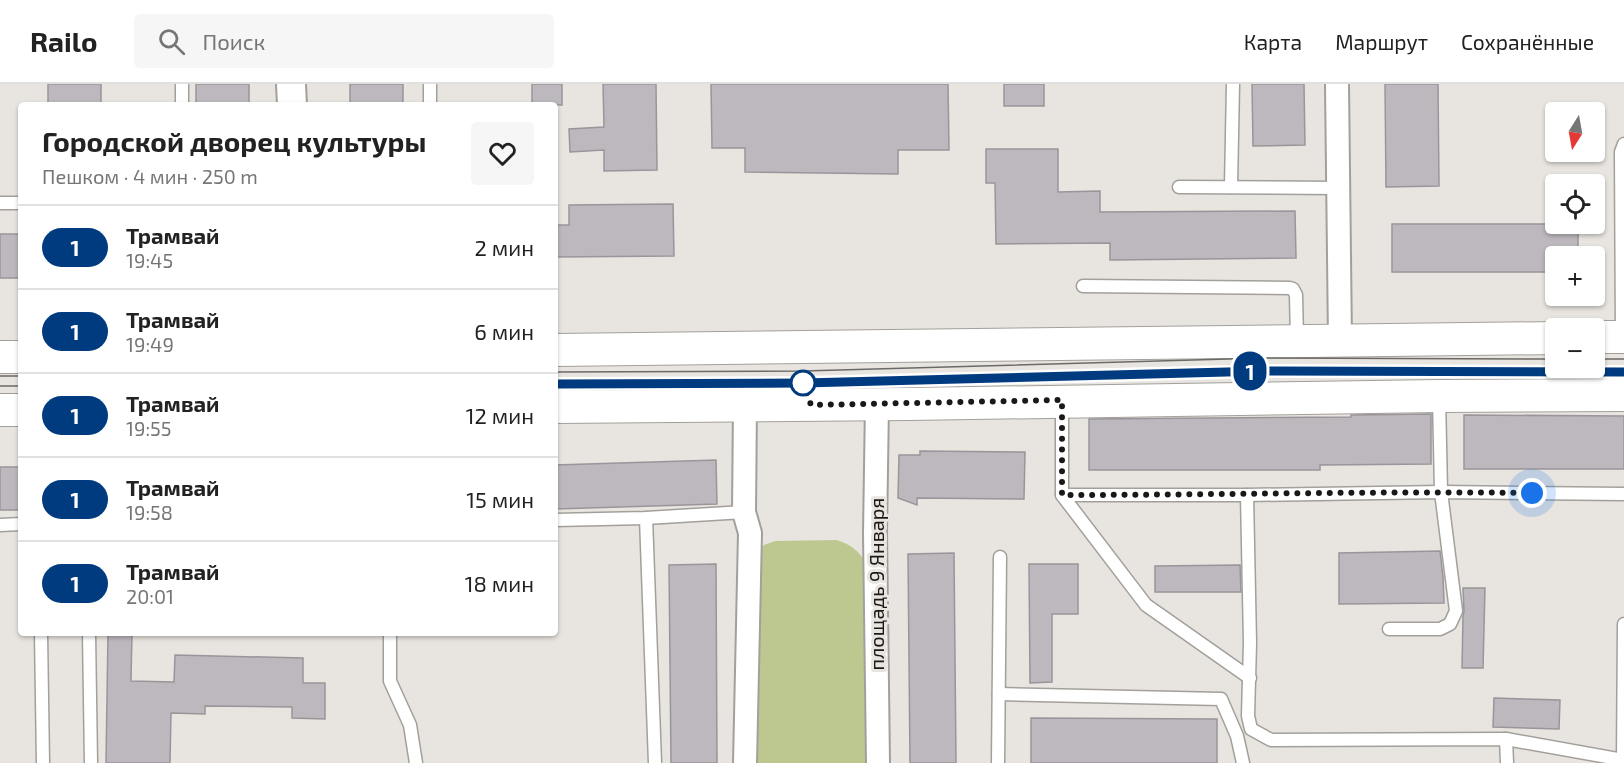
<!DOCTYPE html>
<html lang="ru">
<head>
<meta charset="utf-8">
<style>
	:root { --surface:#fff; --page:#f6f6f6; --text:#222; --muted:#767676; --line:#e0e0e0 }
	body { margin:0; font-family:"Exo 2",sans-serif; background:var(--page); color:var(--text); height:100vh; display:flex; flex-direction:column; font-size:22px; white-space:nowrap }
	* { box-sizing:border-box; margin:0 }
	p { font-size:20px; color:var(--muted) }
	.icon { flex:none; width:33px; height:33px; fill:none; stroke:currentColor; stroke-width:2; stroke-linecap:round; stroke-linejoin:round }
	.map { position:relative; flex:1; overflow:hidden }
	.panel { position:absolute; left:18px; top:18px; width:540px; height:534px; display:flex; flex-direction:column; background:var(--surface); border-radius:6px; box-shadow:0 2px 4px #0004 }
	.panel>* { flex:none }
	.badge { padding:0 12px; border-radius:20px; font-size:21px; line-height:39px }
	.needle { width:39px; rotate:191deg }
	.buttons { position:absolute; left:1545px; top:18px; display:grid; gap:12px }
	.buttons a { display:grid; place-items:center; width:60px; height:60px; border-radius:6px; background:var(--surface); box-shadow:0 2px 4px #0004; font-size:30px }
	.you { position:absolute; width:30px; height:30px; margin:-15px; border:4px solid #fff; border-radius:50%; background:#1a73e8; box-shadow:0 0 0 9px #1a73e833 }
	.map>.badge { position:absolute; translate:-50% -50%; box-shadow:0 0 0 3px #fff }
	.round { display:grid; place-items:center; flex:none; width:63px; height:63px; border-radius:6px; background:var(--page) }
	.overview { display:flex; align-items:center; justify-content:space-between; height:102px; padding:0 24px }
	h1 { font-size:28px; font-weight:700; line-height:45px }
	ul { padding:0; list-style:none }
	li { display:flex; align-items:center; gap:18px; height:84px; padding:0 24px; border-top:2px solid var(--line) }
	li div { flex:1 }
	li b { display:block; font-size:22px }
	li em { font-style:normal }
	li .badge { min-width:66px; font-weight:700; text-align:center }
	header { display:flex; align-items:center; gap:36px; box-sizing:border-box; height:84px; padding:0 30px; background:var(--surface); border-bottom:2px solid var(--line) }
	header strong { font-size:28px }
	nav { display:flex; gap:33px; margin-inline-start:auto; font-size:21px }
	.search { width:420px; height:54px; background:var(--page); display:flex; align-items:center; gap:15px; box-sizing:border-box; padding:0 21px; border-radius:6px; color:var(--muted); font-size:22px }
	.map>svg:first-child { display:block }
</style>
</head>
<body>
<header>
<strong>Railo</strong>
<div class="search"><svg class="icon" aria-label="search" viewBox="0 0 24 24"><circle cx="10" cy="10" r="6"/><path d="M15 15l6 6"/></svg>Поиск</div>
<nav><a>Карта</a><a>Маршрут</a><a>Сохранённые</a></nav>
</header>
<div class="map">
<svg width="1624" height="679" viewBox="0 0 1624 679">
	<rect width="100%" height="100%" fill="#e8e4df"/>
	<!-- green -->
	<path fill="#bdc891" d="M837,456C851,461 858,466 865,478L866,679H755L756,469L764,461L775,457Z"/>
	<!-- building -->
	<g fill="#bcb8bd" stroke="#99959a" stroke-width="1.5">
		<rect x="48" y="0" width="53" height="21"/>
		<rect x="196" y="0" width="53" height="21"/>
		<rect x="350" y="0" width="53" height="21"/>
		<rect x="532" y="0" width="30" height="21"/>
		<polygon points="603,0 656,0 657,86 604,87 604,66 570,68 569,45 604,43"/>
		<polygon points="711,0 948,0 949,66 898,66 898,90 745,88 745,64 712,64"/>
		<rect x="1004" y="0" width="40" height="22"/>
		<polygon points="1252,0 1304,0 1305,61 1253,62"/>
		<polygon points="1385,0 1438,0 1439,102 1386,103"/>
		<polygon points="986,65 1058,65 1058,108 1100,107 1100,128 1295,127 1296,174 1110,176 1110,159 996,160 995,99 986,99"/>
		<polygon points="673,120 674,172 555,173 555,141 569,141 569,121"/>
		<polygon points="1392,140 1578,140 1578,172 1556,172 1556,188 1392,188"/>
		<rect x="0" y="150" width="21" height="44"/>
		<polygon points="1431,330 1431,380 1320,381 1320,386 1089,386 1089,335 1351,333 1351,331"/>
		<polygon points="1464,331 1624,332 1624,385 1464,385"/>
		<polygon points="920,367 1025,368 1024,415 917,414 917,421 898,414 899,371 920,371"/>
		<polygon points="716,376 717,420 556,425 555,381"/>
		<rect x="0" y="383" width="21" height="43"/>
		<polygon points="1440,467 1443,493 1444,519 1339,520 1339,469"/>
		<polygon points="954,469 956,679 910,679 908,470"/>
		<polygon points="716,480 717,679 671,679 669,481"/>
		<polygon points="1029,480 1078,480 1078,530 1052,530 1052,598 1030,599"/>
		<polygon points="1240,481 1241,508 1155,508 1155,482"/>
		<polygon points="1463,504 1485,504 1483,584 1462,584 1463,532 1464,527"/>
		<polygon points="108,549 132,549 131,597 174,598 175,571 303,574 303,599 325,599 325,635 292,634 292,623 205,622 205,630 171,629 170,679 106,679"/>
		<polygon points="1494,614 1560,616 1559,645 1493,643"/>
		<polygon points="1031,634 1217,635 1217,679 1031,679"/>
	</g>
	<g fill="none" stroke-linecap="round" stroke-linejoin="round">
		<defs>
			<g id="service">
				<polyline points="182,0 182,21"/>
				<polyline points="430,0 430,21"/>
				<polyline points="1179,103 1338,104"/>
				<polyline points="1231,103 1233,0"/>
				<polyline points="0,119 21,119"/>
				<polyline points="1083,202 1290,204 1293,205 1296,211 1297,256"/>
				<polyline points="1622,253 1621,68 1624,60"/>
				<polyline points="1062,317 1062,411 1247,411 1441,408 1624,410"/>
				<polyline points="1062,411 1146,521 1250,594"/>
				<polyline points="1247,411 1250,559 1248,632 1251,645 1271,656 1506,655 1507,679"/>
				<polyline points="646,434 655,679"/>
				<polyline points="555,436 646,434 744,428"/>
				<polyline points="0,441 21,440"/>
				<polyline points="1389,545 1440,545 1450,540 1456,527 1441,408 1439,312"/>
				<polyline points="41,549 43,679"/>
				<polyline points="89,549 91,679"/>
				<polyline points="390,549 390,597 410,641 416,679"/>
				<polyline points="999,610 1221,615 1237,652 1243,679"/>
				<polyline points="1506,655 1624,676"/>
				<polyline points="1623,676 1624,540"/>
				<polyline points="998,679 1000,473"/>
			</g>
			<g id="minor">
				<polyline points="1337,0 1340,257"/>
				<polyline points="877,320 875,449 878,679"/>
				<polyline points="745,322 744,428 750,449 745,679"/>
			</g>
			<polyline id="tertiary" points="291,0 292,21"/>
			<g id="secondary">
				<polyline points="1594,253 1624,253"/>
				<polyline points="555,266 1556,254"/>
				<polyline points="0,273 21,273"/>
				<polyline points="555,323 909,320 1439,312 1624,311"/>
				<polyline points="0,326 21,326"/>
			</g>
		</defs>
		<!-- service casing -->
		<use href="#service" stroke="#a3a09b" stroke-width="15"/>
		<!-- minor casing -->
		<use href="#minor" stroke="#a3a09b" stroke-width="26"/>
		<!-- tertiary casing -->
		<use href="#tertiary" stroke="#a3a09b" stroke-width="32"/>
		<!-- secondary casing -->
		<use href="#secondary" stroke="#a3a09b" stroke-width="34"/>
		<!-- service -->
		<use href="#service" stroke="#fff" stroke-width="12"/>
		<!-- minor -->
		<use href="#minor" stroke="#fff" stroke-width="22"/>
		<!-- tertiary -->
		<use href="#tertiary" stroke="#fff" stroke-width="28"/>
		<!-- secondary -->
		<use href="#secondary" stroke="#fff" stroke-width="32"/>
		<!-- tram -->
		<g stroke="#6c6a67" stroke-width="1.5">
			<polyline points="1594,275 1624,275"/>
			<polyline points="555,288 803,287 1264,274 1556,275"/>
			<polyline points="0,292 21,292"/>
			<polyline points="555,300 803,299 1265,287 1624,288"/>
			<polyline points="0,302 21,302"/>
		</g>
	</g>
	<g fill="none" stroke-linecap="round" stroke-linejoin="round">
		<defs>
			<polyline id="line" points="555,300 803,299 1265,287 1624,288"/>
		</defs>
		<!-- line casing -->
		<use href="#line" stroke="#fff" stroke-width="14"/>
		<!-- line -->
		<use href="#line" stroke="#003b80" stroke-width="9"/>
		<!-- walk -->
		<path stroke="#1a1917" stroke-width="6" stroke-dasharray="0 10.8" d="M803,299L811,321L1062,316V411C1219,411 1376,407 1532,409"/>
	</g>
	<!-- markers -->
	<circle fill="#fff" stroke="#003b80" stroke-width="3" cx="803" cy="299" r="12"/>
	<g text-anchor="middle" stroke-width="6" stroke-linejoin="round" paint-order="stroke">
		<!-- street labels -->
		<g font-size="20" fill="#1a1917" stroke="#e8e4df">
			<text transform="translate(877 500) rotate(-90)" y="7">площадь 9 Января</text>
		</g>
	</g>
</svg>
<div class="buttons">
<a><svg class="needle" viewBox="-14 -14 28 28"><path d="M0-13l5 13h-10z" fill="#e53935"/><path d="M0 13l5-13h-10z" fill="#767676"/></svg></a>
<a><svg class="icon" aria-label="locate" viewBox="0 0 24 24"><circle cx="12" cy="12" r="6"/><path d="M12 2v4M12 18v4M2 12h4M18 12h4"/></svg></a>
<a>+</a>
<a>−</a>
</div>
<div class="you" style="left:1532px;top:409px"></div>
<b class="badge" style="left:1250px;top:287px;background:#003b80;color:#fff">1</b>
<section class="panel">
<div class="overview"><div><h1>Городской дворец культуры</h1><p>Пешком · 4 мин · 250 m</p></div><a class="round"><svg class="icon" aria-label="heart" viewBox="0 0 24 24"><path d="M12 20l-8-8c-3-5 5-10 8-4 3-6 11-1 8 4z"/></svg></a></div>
<ul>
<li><span class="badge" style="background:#003b80;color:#fff">1</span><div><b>Трамвай</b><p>19:45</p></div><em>2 мин</em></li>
<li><span class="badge" style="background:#003b80;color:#fff">1</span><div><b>Трамвай</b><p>19:49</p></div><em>6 мин</em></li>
<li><span class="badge" style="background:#003b80;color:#fff">1</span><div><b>Трамвай</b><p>19:55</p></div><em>12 мин</em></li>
<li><span class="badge" style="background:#003b80;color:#fff">1</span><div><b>Трамвай</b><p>19:58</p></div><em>15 мин</em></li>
<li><span class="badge" style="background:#003b80;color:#fff">1</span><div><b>Трамвай</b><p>20:01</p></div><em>18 мин</em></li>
</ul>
</section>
</div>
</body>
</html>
